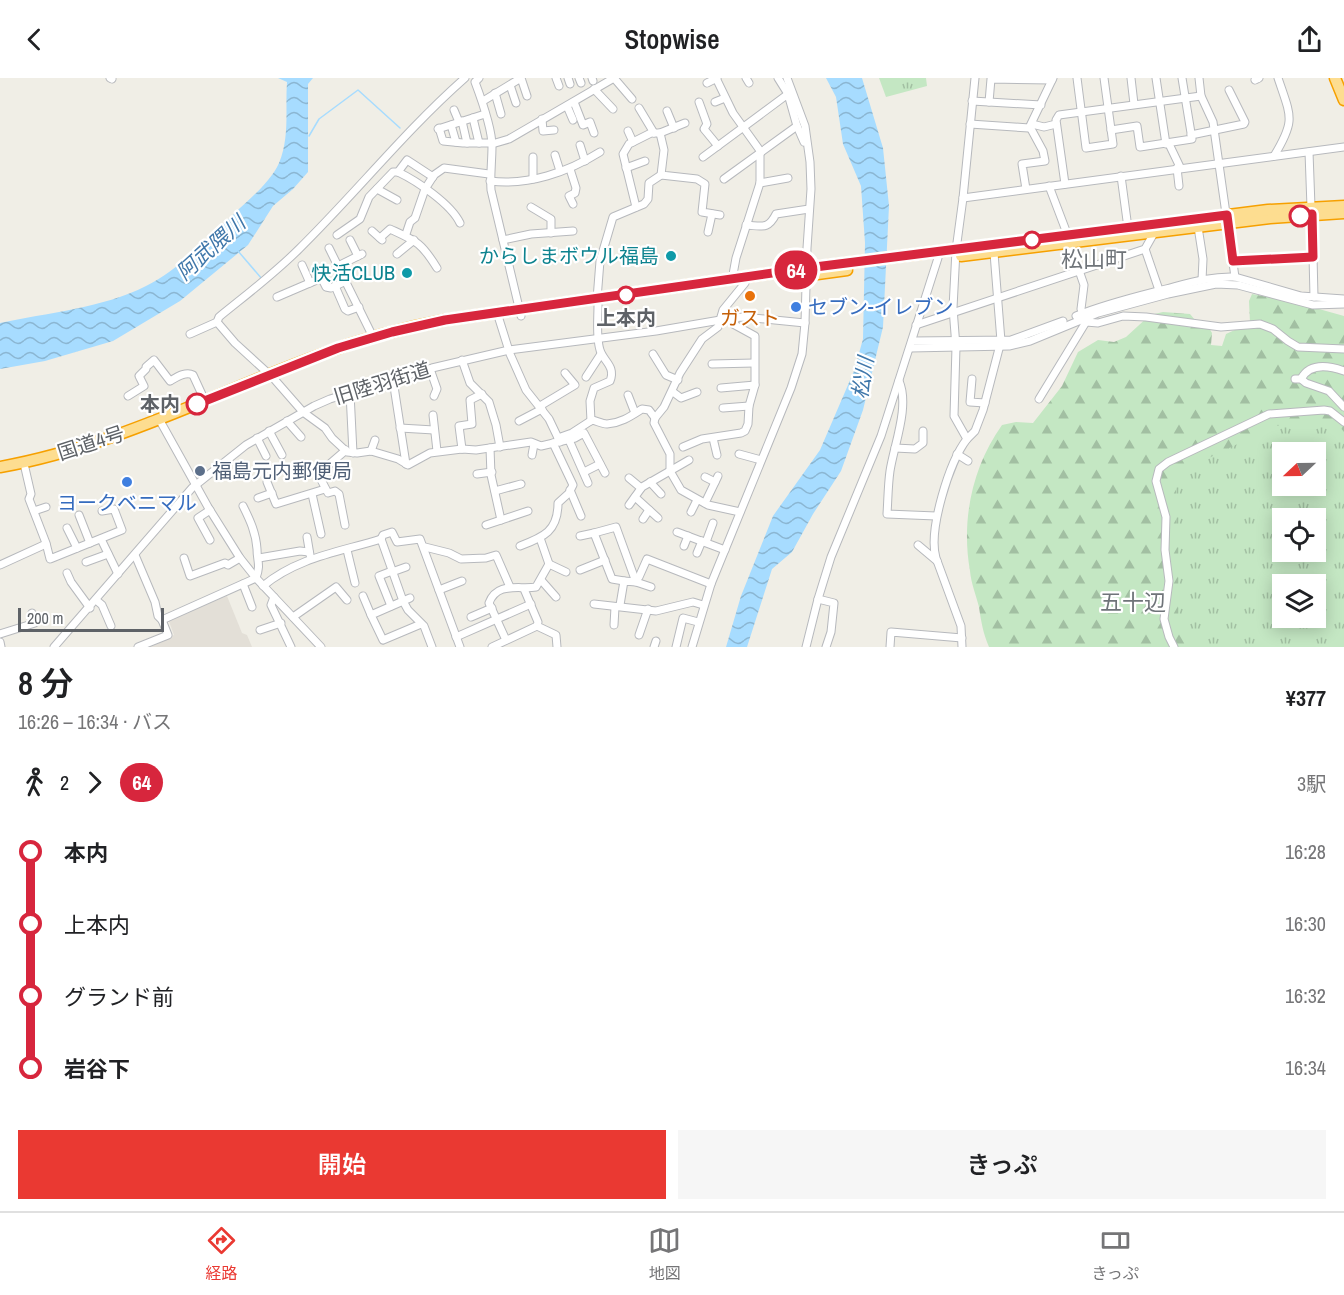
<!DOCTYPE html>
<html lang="ja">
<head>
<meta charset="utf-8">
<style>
	:root { --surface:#fff; --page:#f6f6f6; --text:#202124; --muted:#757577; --line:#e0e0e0; --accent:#ea3932 }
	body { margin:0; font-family:"Archivo Narrow","Noto Sans JP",sans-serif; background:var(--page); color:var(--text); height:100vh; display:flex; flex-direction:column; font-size:22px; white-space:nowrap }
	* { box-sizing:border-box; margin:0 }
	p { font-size:20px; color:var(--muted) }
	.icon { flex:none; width:33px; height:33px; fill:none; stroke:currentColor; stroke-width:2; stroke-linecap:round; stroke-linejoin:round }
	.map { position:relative; height:569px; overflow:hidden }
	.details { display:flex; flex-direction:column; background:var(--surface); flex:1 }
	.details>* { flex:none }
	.badge { padding:0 12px; border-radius:20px; font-size:21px; line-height:39px }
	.needle { width:39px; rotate:248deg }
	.buttons { position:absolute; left:1272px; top:364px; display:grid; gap:12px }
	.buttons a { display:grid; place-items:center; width:54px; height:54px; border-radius:0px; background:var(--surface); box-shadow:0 3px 15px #0003; font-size:30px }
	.scale { position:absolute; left:18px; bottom:15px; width:146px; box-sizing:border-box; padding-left:6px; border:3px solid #5e6267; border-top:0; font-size:16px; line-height:21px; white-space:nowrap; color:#5e6267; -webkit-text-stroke:4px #fff; paint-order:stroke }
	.map>.badge { position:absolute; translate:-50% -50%; box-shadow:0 0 0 3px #fff }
	.legs { display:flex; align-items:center; gap:9px; height:66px; padding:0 18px; font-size:20px }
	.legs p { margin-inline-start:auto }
	.summary { display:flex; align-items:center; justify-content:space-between; height:102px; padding:0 18px }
	h1 { font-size:33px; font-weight:600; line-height:45px }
	.button { display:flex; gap:12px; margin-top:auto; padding:12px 18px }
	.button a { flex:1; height:69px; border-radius:0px; background:var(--accent); color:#fff; font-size:24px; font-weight:600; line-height:69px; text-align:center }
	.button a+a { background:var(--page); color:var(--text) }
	ul { padding:0 18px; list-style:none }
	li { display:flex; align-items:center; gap:21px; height:72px; font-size:22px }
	li i { display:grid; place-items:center; width:9px; height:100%; margin:0 8px; background:currentColor }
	li i::after { content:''; width:15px; height:15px; margin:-8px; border:4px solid; border-radius:50%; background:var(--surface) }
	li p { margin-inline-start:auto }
	li:first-child i { background:linear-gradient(#0000 50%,currentColor 0) }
	li:last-child i { background:linear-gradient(currentColor 50%,#0000 0) }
	header { display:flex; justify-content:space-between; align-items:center; height:78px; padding:0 18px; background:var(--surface); font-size:27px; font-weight:600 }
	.tab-bar { display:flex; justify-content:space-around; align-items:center; height:84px; border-top:2px solid var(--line); background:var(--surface); font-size:16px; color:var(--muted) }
	.tab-bar a { display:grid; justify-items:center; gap:3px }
	.tab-bar .active { color:var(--accent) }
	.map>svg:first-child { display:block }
</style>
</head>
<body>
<header><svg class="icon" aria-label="back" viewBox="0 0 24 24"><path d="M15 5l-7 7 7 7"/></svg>Stopwise<svg class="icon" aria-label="share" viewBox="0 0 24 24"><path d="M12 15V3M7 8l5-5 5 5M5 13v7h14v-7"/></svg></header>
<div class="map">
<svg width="1344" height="569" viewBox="0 0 1344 569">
	<defs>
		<pattern id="forest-firs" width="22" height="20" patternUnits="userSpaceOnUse" patternTransform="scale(1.5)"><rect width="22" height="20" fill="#c4e7c3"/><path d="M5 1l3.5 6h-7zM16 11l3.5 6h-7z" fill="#a2bfa2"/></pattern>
		<pattern id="park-tufts" width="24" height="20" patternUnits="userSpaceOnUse" patternTransform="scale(1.5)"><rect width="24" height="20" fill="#c4e7c3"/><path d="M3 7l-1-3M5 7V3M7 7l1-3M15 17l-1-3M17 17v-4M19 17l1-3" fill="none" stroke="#a2bfa2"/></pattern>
		<pattern id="water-waves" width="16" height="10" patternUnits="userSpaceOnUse" patternTransform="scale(1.5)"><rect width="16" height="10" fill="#a7dcff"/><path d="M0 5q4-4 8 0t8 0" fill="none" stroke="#8bb6d2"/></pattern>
	</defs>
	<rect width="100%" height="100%" fill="#f0eee6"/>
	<!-- education -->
	<polygon fill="#e3dfd7" points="227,518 242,555 247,557 252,569 145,569 174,557 168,541"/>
	<!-- forest -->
	<path fill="url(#forest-firs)" fill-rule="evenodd" d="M1252,216L1294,224L1344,238V569H989C983,555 981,543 979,529C976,517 971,505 970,493C961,442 972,389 1002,347L1016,344L1033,345L1062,308L1078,274L1098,262L1114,264L1126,259L1150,237L1163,234L1190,236L1200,248L1209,250L1212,255L1211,267L1222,268L1226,256L1250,245L1249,223ZM1282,375H1316V408H1282ZM1282,441H1316V474H1282ZM1282,507H1316V540H1282Z"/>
	<!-- park -->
	<g fill="url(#park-tufts)" fill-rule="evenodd">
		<polygon points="879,0 926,0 927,8 886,19"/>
		<path d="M1336,344L1344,354V569H1197L1178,549L1176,396L1274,348ZM1282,375H1316V408H1282ZM1282,441H1316V474H1282ZM1282,507H1316V540H1282Z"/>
	</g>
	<!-- water -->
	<g fill="url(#water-waves)">
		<path d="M278,0H313L308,6V94L293,111L273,128L248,167L180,223L113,263L45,283L0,291V245C46,235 103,230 146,208C180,191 206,162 234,136C249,121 270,105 279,85C290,59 285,31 287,4Z"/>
		<polygon points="826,0 862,0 883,70 889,128 883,249 863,332 841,393 813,436 792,474 772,491 747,569 726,569 741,518 773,438 820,372 854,293 863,261 865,165 861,108 843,66 836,19"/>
	</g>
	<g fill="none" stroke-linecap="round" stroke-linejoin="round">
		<!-- stream -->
		<g stroke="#a7dcff" stroke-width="1.5">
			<polyline points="309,58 319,41 358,12 400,50"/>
			<polyline points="238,173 262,201"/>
		</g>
		<defs>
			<g id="minor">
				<polyline points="110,0 112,1"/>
				<path d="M479,0L475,4C481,20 492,51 492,68C492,83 490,97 491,112L521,238"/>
				<polyline points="556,0 559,8"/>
				<polyline points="568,0 570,6"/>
				<polyline points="579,0 581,5"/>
				<polyline points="592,0 593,3"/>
				<polyline points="614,0 632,21"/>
				<polyline points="716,0 733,35 761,74"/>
				<polyline points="746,0 749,5"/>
				<polyline points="778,0 788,16"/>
				<polyline points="1077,0 1086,70 1113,66 1104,0"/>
				<polyline points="1131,0 1134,26"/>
				<polyline points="1156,0 1166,66"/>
				<polyline points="1199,0 1201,18 1213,44 1235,199"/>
				<polyline points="1255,2 1259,0"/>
				<polyline points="707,5 717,0"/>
				<polyline points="510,7 516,25"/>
				<polyline points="594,11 613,31"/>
				<polyline points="495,15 501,36"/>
				<polyline points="483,23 521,0 527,18"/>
				<polyline points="972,23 1041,27"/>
				<polyline points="574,24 583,47 590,44 594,55"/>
				<polyline points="699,24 707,46 704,51 718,68"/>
				<polyline points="715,24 725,20"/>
				<polyline points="989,24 991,1 1052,2"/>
				<polyline points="567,28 573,42"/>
				<polyline points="639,30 654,55"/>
				<polyline points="454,32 459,44"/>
				<polyline points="667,33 674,50"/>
				<polyline points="473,40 479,65"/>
				<polyline points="542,41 543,53 554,52"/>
				<polyline points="462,43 467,65"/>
				<polyline points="970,46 1029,50 1053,0"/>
				<polyline points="1032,46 1044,49 1056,46"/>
				<polyline points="451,47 456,64"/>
				<polyline points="439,50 443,63 463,65 492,65"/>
				<polyline points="438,51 485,36"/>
				<polyline points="1111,52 1137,48 1140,69 1192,61 1182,0"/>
				<polyline points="628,53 633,64"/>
				<polyline points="660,55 664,72 661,97 697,101 705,106 702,134 720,137"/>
				<polyline points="1191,57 1244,46 1245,44 1229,12"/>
				<polyline points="492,66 509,61 614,0"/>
				<polyline points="1169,66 1180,89"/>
				<polyline points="580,67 585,83"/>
				<polyline points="1309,74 1311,129"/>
				<polyline points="555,77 560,93"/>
				<path d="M1274,78C1296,42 1291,39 1278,0"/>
				<polyline points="703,79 788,16 797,48 804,64"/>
				<polyline points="626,90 645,83"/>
				<polyline points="1177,90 1179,108"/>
				<polyline points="570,91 576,110 575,115 569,118 573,126"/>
				<path d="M398,94C417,103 451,126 460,145"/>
				<polyline points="1121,98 1128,150"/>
				<polyline points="533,101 533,79"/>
				<polyline points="724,101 797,48"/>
				<path d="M490,103C528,108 568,94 600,74"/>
				<polyline points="760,105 788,100"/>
				<polyline points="1065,106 1056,42 1059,37 1201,18"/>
				<polyline points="1049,108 1068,158"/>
				<polyline points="377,111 397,122"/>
				<polyline points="1026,111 1022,86 1045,83 1043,73 1030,49"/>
				<polyline points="963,120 1344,69"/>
				<polyline points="531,129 551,141 551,155"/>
				<polyline points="636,129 623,76 629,66 651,55 660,55 685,45"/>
				<polyline points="1312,136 1314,219"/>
				<path d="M746,147C762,148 768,152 776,136L809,131"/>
				<polyline points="1198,149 1203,181 1202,202"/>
				<polyline points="372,153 382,162"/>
				<polyline points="708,154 712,136"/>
				<polyline points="406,156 410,144 415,140 425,111 434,97 444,90 489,96"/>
				<polyline points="337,157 360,141 369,119 393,94 398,94 407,82 433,99"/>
				<path d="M380,160L390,151C416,163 421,164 437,190"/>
				<polyline points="350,162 358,178"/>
				<polyline points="503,162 531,156 573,153"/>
				<polyline points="1070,166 1084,207 1081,231 1086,244 1098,245 1123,238 1146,239 1221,249 1260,246 1273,251 1288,263 1298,269 1344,271"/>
				<polyline points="329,170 373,259"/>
				<polyline points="1145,171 1159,212"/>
				<polyline points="397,176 414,162"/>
				<polyline points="1233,183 1313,179"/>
				<polyline points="302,187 310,205"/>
				<polyline points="338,188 362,176"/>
				<polyline points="732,202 736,180 760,105 760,75"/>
				<polyline points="335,208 345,231 348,233 359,229"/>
				<polyline points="277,219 319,201 323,203 326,209 331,210 346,203"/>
				<polyline points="597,221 600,183 613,139 644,126 648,121 649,105 661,97"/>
				<path d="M1076,238C1105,226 1135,219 1166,211C1189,205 1211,198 1235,199L1301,218L1344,221"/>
				<polyline points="499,241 510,276 526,312 549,341 560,364"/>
				<polyline points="217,244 235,265 270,297"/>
				<polyline points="916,247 1145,171 1154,155"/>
				<path d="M190,256L217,244L219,239C246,217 274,196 299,171C356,115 405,53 465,0"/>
				<polyline points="912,263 1011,262 1063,243"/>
				<polyline points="910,270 1009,268 1030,263 1098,235 1168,216 1216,206 1238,207 1313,227 1344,226"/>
				<polyline points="653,276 666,297 678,302"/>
				<polyline points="462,282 470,305 489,324 496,347 500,369"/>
				<polyline points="712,286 754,285"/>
				<polyline points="430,291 437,311 434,318"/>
				<polyline points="586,299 601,276"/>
				<polyline points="972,301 970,324 985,325"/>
				<polyline points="1295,301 1301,301 1306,305 1329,313 1344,329"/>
				<path d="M1301,301C1310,284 1330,288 1344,293"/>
				<polyline points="275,302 303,334 325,350 332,360 347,374 357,375 371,373 398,381 408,387 430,375 462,371 476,372 531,364 541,368 575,360 584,355 605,395"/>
				<polyline points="393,302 406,386"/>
				<path d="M899,303C910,328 894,367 890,393C888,407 888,421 887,436L936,438"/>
				<polyline points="721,310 755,307"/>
				<polyline points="673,314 681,320 697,314"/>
				<polyline points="350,315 353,375"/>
				<polyline points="628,317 635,335"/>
				<path d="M128,318L144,308L139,298L146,291V289L154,282L170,303C177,299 186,293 193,297L205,323"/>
				<polyline points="1039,321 1086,244"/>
				<polyline points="540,328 575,307 565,295"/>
				<polyline points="723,330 749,328"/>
				<polyline points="433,337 437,373"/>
				<polyline points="159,341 208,429 240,480 256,500 321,569"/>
				<polyline points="287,343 301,359"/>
				<polyline points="519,343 542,331"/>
				<path d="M591,343L590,323L594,310L610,303C616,288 603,283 600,272C596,259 598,241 598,227"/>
				<polyline points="400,350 434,352"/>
				<polyline points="269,353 282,377"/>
				<polyline points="257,360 266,378"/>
				<path d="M558,360L572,355L592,342C597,343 602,346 607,346C621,345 631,338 642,331L649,332L655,340"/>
				<polyline points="713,360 717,377"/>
				<polyline points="967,361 975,353 983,332 1001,263 994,175"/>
				<polyline points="569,362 588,405"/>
				<polyline points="683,369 702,361 741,355 745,353 748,346 749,328 755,307 755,258 733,246 732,240"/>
				<polyline points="490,370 491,397 501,442"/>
				<polyline points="895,370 915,371 923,365 923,353"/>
				<polyline points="462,371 459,348 472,346 470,322 482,316"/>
				<polyline points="371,373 375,362"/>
				<polyline points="739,376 761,382"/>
				<polyline points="957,376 968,383"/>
				<polyline points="532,377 534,366"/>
				<polyline points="25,390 31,416 29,421 46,465 50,481 122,452 114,431 102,433"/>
				<polyline points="584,394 600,386"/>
				<polyline points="477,396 492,394"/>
				<polyline points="705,399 715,404"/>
				<polyline points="629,400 641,410"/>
				<polyline points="267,404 276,426 325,411"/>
				<polyline points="650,404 661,416"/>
				<polyline points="570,412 581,438"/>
				<polyline points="495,413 521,406"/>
				<polyline points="312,416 321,456"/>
				<polyline points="635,419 658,440"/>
				<polyline points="258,420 272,415"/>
				<polyline points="705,425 718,398"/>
				<polyline points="629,427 642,409 689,382"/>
				<polyline points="210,432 198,440 210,462"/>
				<polyline points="34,433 46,429"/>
				<polyline points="691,434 697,422"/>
				<polyline points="740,434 708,427 681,412 670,393 670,376 654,345 655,340 664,329 680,295 702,261 718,249 723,232 745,205"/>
				<polyline points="79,437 90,465"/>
				<polyline points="643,441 649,432"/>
				<polyline points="345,447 339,416 335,413 328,415 318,396 346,372"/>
				<polyline points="486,447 528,433"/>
				<polyline points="67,450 77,470"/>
				<polyline points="677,454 725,472"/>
				<polyline points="594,455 616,449 636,504"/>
				<polyline points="580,458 594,455 612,501 624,503"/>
				<polyline points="307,459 310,477"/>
				<polyline points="101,461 118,496"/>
				<polyline points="381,461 383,457 392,454 397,464 420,461 460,569"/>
				<polyline points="706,464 713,445"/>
				<polyline points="918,467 937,483"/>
				<path d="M520,468C544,459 558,453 558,425L569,415L573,407L553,365"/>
				<polyline points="684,468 688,458"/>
				<polyline points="425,469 449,475 461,481 486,480 496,477 510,509"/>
				<polyline points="347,472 355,505"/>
				<polyline points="697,475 702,463"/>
				<polyline points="135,477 155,524 158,538 162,542"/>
				<polyline points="184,480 190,498 225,485 228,487 240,480"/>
				<polyline points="259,480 300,473 309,474"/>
				<polyline points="86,484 108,476"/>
				<polyline points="549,486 566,494"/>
				<polyline points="0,487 46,466"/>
				<polyline points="580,492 605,482"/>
				<polyline points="392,494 406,489"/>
				<polyline points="67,495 71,504 90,530"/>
				<polyline points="635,501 639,499 647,481 711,506"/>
				<polyline points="541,502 556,519"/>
				<polyline points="243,506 252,529"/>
				<path d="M263,508C298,479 340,474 381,461L403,523L408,532L424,548L432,569"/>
				<polyline points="524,511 538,544 537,548 556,557 557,569"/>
				<polyline points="439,512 462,503"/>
				<polyline points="363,518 371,537"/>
				<polyline points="274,519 271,527 291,569"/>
				<polyline points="410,520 371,537 383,562 421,546"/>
				<polyline points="818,521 834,525 831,554 826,569"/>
				<polyline points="96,522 102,527 111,548"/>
				<polyline points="594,526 656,533 693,524 703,527"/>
				<polyline points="620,527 624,503 636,504 651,509"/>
				<polyline points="391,528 379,498 392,493"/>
				<polyline points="293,539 336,509 347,522"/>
				<polyline points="471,539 492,530"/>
				<polyline points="614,547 615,529"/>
				<polyline points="260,552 281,545"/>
				<polyline points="0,556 35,545 32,535"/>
				<polyline points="639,557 648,531"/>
				<polyline points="456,559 531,526"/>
				<path d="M506,562L489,525C497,503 520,512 536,509L549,486L540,460"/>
				<polyline points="0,564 1,569"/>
				<polyline points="54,569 192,410 246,367 314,328 330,321 432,290 509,272 656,253 732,240 743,239 805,245"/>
				<path d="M138,569L168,557L162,542L256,500C261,486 257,484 257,471C256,455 250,442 243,428"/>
				<polyline points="492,569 537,548"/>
				<polyline points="654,569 656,563"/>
				<polyline points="676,569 683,540 698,544"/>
				<polyline points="692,569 711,506 791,310 802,276 805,245 807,170 811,111 810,84 805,48 787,0"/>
				<polyline points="806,569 818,521 831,479 881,358 938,180"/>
				<polyline points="890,569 891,554 962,560"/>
				<path d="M962,569L961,548L936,480C928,453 949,384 967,361L954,338L956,269L953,230L956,172L963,120L975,0"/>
				<polyline points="1174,569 1169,559 1164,541 1169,503 1165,472 1166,439 1156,403 1159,391 1168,384 1269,336 1324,332 1330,333 1344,344"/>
			</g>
			<g id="highway">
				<polyline points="1335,0 1344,22"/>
				<polyline points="961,178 1270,140 1344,135"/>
				<polyline points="788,200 847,192"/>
				<path d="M0,389C113,369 215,315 322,276C362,261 403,250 445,242L807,190L934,174L1268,132L1344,128"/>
			</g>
		</defs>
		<!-- minor casing -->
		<use href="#minor" stroke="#b7b9bd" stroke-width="9"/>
		<!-- highway casing -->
		<use href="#highway" stroke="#f6a000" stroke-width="13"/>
		<!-- minor -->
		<use href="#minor" stroke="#fff" stroke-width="7"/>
		<!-- highway -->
		<use href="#highway" stroke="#fddd90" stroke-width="10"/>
	</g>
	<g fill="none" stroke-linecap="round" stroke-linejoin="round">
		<defs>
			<polyline id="line-1" points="197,326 338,270 392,254 445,242 807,190 1227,137 1233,183 1313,179 1312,136 1300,138"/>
		</defs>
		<!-- line-1 casing -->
		<use href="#line-1" stroke="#fff" stroke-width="14"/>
		<!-- line-1 -->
		<use href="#line-1" stroke="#d7263d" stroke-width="9"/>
	</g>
	<!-- markers -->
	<g fill="#fff" stroke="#d7263d" stroke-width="3">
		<circle cx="1300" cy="138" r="10"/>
		<circle cx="1032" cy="162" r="8"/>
		<circle cx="626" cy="217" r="8"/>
		<circle cx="197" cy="326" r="10"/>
	</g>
	<g fill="#0f9aa8" stroke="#fff" stroke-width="2">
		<circle cx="671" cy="178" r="6"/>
		<circle cx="407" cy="195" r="6"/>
	</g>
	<circle fill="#e8710a" stroke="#fff" stroke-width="2" cx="750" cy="218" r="6"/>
	<g fill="#3f7fe0" stroke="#fff" stroke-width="2">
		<circle cx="796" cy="229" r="6"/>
		<circle cx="127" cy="404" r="6"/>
	</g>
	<circle fill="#5c6f8a" stroke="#fff" stroke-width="2" cx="200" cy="393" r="6"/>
	<g text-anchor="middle" stroke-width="4.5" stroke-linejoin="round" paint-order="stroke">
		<!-- culture labels -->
		<g font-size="20" fill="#0d838f" stroke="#fff" text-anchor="end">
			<text x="659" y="185">からしまボウル福島</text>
			<text x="395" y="202">快活CLUB</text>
		</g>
		<!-- shop labels -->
		<g font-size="20" fill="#366cbe" stroke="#fff" text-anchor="start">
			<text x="808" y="236">セブン-イレブン</text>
			<text x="127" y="432" text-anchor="middle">ヨークベニマル</text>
		</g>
		<!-- stop labels -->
		<g font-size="20" font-weight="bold" fill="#5e6267" stroke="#fff">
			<text x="626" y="247">上本内</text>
			<text x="180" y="333" text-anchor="end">本内</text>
		</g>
		<!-- food labels -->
		<g font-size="20" fill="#c56008" stroke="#fff">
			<text x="750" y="247">ガスト</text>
		</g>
		<!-- street labels -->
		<g font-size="20" fill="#5e6267" stroke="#fff">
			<text transform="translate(382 305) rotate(-17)" y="7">旧陸羽街道</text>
			<text transform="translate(91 365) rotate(-18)" y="7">国道4号</text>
		</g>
		<!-- service labels -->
		<g font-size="20" fill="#4e5e75" stroke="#fff" text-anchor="start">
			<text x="212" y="400">福島元内郵便局</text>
		</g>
		<!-- water labels -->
		<g font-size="21" font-style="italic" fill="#3f77aa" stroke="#fff">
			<text transform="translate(211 170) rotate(-42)" y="7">阿武隈川</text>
			<text transform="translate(863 300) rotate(-81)" y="7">松川</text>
		</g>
		<!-- quarter labels -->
		<g font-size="22" fill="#6f7479" stroke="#fff">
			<text x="1094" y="189">松山町</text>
			<text x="1133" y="532">五十辺</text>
		</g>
	</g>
</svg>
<div class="buttons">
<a><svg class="needle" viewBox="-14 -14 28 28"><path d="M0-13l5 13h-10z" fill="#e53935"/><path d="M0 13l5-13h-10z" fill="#757577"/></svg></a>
<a><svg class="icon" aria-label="locate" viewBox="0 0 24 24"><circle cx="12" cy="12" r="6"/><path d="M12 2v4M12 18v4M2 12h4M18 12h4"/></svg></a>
<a><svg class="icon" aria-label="layers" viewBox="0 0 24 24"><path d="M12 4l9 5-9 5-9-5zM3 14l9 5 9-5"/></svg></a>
</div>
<div class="scale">200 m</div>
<b class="badge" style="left:796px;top:192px;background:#d7263d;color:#fff">64</b>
</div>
<section class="details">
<div class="summary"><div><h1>8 分</h1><p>16:26 – 16:34 · バス</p></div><b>¥377</b></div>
<div class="legs"><svg class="icon" aria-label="walk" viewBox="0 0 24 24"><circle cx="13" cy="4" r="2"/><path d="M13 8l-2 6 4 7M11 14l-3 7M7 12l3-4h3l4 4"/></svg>2<svg class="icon" aria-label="forward" viewBox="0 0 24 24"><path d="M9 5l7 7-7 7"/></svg><b class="badge" style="background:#d7263d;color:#fff">64</b><p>3駅</p></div>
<ul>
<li><i style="color:#d7263d"></i><b>本内</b><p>16:28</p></li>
<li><i style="color:#d7263d"></i><span>上本内</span><p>16:30</p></li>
<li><i style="color:#d7263d"></i><span>グランド前</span><p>16:32</p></li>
<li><i style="color:#d7263d"></i><b>岩谷下</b><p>16:34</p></li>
</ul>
<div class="button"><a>開始</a><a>きっぷ</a></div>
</section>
<nav class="tab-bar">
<a class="active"><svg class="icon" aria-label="directions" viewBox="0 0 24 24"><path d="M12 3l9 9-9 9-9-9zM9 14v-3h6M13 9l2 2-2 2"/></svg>経路</a>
<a><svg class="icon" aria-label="map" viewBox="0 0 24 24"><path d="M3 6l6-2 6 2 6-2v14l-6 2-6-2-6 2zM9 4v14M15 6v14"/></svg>地図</a>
<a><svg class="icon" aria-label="tickets" viewBox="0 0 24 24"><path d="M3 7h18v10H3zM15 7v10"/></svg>きっぷ</a>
</nav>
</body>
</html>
